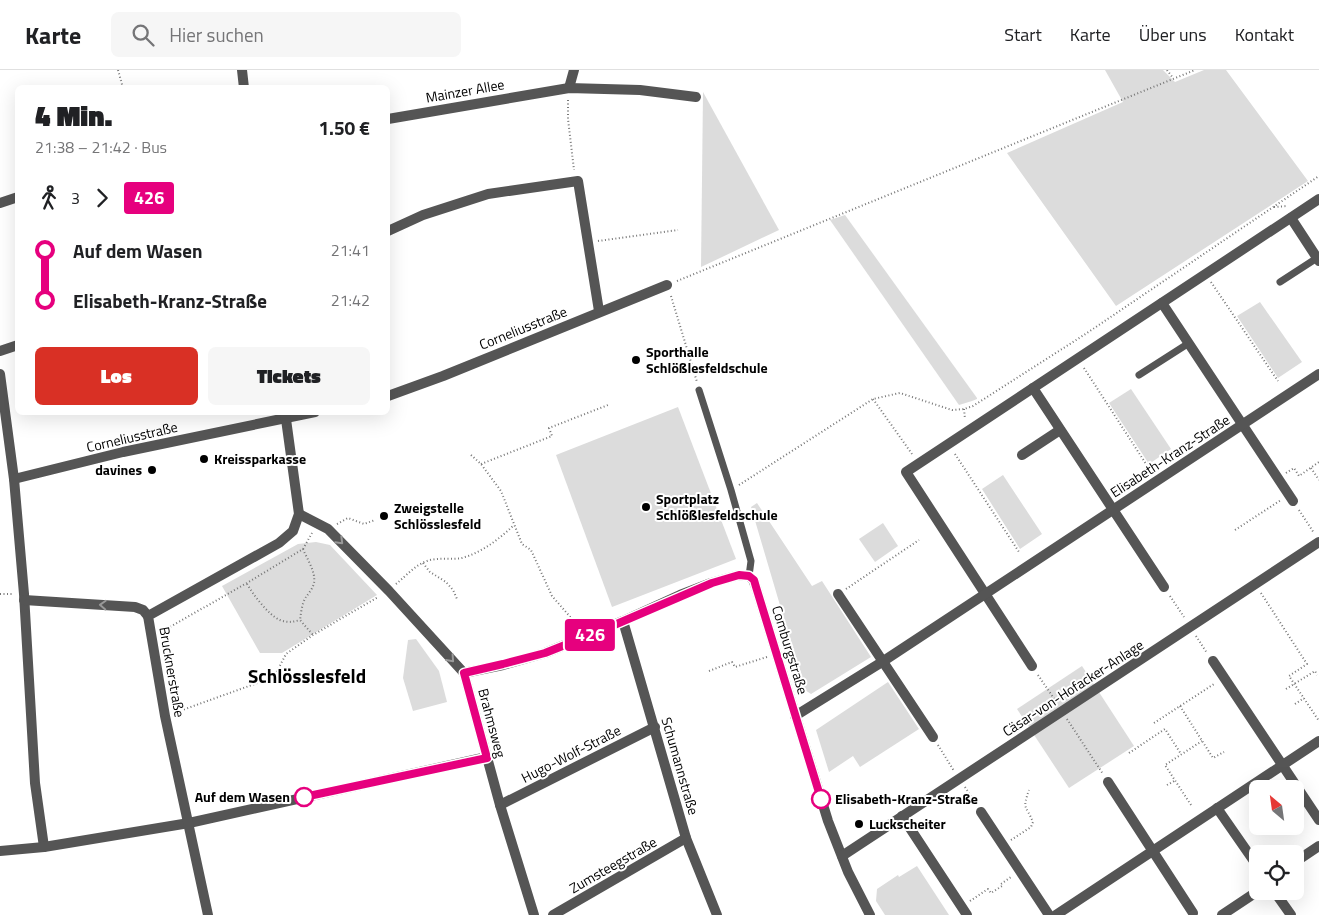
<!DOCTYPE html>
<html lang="de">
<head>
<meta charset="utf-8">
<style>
	:root { --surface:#fff; --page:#f6f6f6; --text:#202124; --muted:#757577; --line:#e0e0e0; --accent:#d93025 }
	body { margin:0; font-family:"Titillium Web",sans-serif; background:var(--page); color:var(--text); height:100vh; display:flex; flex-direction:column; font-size:19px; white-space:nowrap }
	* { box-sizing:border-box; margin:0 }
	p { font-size:16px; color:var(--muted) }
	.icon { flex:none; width:28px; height:28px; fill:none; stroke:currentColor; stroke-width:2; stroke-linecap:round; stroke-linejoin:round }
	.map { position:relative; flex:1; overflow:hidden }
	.panel { position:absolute; left:15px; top:15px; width:375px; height:330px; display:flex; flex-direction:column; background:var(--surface); border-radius:8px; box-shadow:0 5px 20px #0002 }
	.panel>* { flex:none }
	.badge { padding:0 10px; border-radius:4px; font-size:18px; line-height:32px }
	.needle { width:32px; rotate:331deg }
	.tools { position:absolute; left:1249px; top:710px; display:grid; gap:10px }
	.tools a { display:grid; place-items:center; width:55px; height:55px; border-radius:8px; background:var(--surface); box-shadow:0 5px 20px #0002; font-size:25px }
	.map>.badge { position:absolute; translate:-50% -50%; box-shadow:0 0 0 2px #fff }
	.legs { display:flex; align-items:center; gap:8px; height:55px; padding:0 20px; font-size:16px }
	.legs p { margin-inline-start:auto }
	.overview { display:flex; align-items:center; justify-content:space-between; height:85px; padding:0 20px }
	h1 { font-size:28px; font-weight:800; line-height:38px }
	.cta { display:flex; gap:10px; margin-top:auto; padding:10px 20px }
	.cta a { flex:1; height:58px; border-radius:8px; background:var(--accent); color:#fff; font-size:20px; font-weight:800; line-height:58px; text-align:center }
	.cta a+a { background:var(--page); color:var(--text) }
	ul { padding:0 20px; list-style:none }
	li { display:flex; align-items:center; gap:18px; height:50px; font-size:19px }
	li i { display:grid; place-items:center; width:8px; height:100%; margin:0 6px; background:currentColor }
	li i::after { content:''; width:12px; height:12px; margin:-6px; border:4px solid; border-radius:50%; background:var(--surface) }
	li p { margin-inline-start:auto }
	li:first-child i { background:linear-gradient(#0000 50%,currentColor 0) }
	li:last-child i { background:linear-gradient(currentColor 50%,#0000 0) }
	header { display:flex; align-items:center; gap:30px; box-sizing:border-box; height:70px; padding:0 25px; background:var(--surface); border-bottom:1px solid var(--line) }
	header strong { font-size:24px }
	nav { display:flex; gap:28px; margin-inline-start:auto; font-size:18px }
	.search { width:350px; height:45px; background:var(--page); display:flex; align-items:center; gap:12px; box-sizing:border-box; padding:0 18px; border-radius:8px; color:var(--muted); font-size:19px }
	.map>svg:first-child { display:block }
</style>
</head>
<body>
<header>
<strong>Karte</strong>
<div class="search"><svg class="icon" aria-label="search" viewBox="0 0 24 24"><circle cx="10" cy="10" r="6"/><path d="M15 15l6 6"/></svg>Hier suchen</div>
<nav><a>Start</a><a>Karte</a><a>Über uns</a><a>Kontakt</a></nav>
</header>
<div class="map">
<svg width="1319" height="845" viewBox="0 0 1319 845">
	<rect width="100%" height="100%" fill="#fff"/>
	<!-- green -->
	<g fill="#dcdcdc">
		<polygon points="1105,0 1163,0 1175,12 1204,0 1226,0 1308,111 1116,236 1007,83 1123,32"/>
		<polygon points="703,22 779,160 701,197"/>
		<polygon points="845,145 977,328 977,329 972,331 959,335 830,150"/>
		<polygon points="1260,232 1302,292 1278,308 1237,246"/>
		<polygon points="1131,319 1171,379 1149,394 1109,333"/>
		<polygon points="678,337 736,489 612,537 556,385"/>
		<polygon points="1003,405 1042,464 1020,479 982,419"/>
		<polygon points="757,433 812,516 822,511 871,587 811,624 805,620 751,437"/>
		<polygon points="883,453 898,476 875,492 859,469"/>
		<polygon points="316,472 330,475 377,525 282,583 260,583 222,516 298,474"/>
		<polygon points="416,569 439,601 447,632 413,641 403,608 408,570"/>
		<polygon points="1082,596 1134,676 1069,718 1017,639"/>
		<polygon points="888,612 919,659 860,697 853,686 829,702 816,660"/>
		<polygon points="917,796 949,845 885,845 876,831 877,819 898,805 899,807"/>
	</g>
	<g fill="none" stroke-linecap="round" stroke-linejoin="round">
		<!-- path -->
		<g stroke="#777" stroke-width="2" stroke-dasharray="1 2.5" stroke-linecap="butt">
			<polyline points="118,0 123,18"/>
			<polyline points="1167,0 1173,8"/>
			<polyline points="568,30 568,49 574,100"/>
			<polyline points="1274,137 1287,136"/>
			<polyline points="598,171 678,160"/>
			<polyline points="677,211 1195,0"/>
			<polyline points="1211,212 1278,311"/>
			<polyline points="671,226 697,312"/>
			<polyline points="1084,298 1148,397"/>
			<polyline points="873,329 912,384"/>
			<polyline points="964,339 965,349"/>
			<polyline points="955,384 1019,482"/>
			<polyline points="471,385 481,394 501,421 522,474 531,480 552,526 579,557"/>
			<polyline points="481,394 552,366 549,358 608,335"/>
			<polyline points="1311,398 1319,410"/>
			<polyline points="1286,403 1294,398 1299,406 1319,392"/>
			<polyline points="739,415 873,329 900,323 952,340 964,339 973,336 1087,263 1319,106"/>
			<polyline points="1299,440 1314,463"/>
			<polyline points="337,454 348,448 364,454 375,450"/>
			<polyline points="1235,460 1281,430"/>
			<path d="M303,479C307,489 316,502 314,513C313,518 309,523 306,527C302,533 301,543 300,550L313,565"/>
			<polyline points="423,493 430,502 446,512 453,520 457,529"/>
			<path d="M247,514C253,524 268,545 280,550C287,553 293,552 300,550"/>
			<path d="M396,514C406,506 415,495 427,491C438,487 451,490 462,488C483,482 499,469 514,455"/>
			<polyline points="846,519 919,470"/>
			<polyline points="1261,523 1307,594 1289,606 1319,651"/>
			<polyline points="0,524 13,524"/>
			<polyline points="1170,526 1184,547"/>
			<polyline points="161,562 247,513 303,479 312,463"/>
			<polyline points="1196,566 1207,583"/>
			<polyline points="709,601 732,592 735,597 767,587"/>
			<polyline points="1038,605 1057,633"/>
			<polyline points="1286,619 1315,601 1317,605"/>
			<polyline points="1295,634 1304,628"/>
			<polyline points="1180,636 1213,688 1224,682"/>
			<polyline points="174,643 274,607 286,584 313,565 378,527"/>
			<polyline points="1067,649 1103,704"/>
			<polyline points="1154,653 1214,614"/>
			<polyline points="938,675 954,701"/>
			<polyline points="1129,683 1165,659 1181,684"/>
			<polyline points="1167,715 1174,711"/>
			<polyline points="965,717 976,734"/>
			<polyline points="1191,735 1165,695 1202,671"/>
			<path d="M1011,770L1031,757L1033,752C1026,735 1022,740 1029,720"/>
			<polyline points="970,831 988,819 991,823 1002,816 1001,814 1011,807"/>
		</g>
		<!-- lane -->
		<g stroke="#555" stroke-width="7">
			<polyline points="1280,212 1317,188"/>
			<polyline points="1139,305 1189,273"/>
			<polyline points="699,320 731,420 751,491 749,506"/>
		</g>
		<!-- street -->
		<g stroke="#555" stroke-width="10">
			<polyline points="242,0 244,18"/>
			<polyline points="569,18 574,0"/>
			<polyline points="388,49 569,18 640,20 696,27"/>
			<polyline points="0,133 18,127"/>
			<polyline points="1291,148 1319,191"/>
			<polyline points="388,161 423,145 488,124 578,111 599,241"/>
			<polyline points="1162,233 1293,431"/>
			<polyline points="0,281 18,275"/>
			<polyline points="0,304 14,409 24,524 35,713 44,777"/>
			<polyline points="1033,318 1164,517"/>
			<polyline points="388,326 443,306 667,215"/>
			<polyline points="1022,385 1060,360"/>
			<polyline points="14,409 123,382 315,342"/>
			<polyline points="299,444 328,459 389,521 464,603 500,735 534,845"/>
			<polyline points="838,524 933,667"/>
			<polyline points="24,530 135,537 143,540 148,546"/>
			<polyline points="623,551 686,768 717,845"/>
			<polyline points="1213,591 1319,750"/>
			<polyline points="1032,596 906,402 1319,129"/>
			<polyline points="464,603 503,595 545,583 623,551 680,525 711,513 739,505 749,506 753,510 756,517 828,751 848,802 870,845"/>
			<polyline points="795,646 882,592 1319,304"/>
			<polyline points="1108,712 1193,843"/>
			<polyline points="500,735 655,657"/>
			<polyline points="1217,738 1258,797"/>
			<polyline points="981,742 1049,845"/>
			<polyline points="902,746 967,845"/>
			<polyline points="0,781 44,777 189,753 487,687"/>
			<polyline points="842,786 1319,472"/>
			<polyline points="1295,792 1319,776"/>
			<polyline points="1274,821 1291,845"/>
			<polyline points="208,845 165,646 148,546 279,473 293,461 299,444 285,342"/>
			<polyline points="553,845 686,768"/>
			<polyline points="1056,845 1319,671"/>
			<polyline points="1222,845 1258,821"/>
		</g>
	</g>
	<!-- one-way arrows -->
	<defs><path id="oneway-chevron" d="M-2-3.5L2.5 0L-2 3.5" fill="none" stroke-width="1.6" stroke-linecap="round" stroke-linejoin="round" transform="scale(1.25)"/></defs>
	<g stroke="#999">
		<use href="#oneway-chevron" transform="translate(340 471) rotate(45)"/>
		<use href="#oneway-chevron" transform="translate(103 535) rotate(-177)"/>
		<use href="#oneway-chevron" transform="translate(451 589) rotate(48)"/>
	</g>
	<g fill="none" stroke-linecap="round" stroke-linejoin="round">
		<defs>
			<polyline id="line-1" points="304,727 487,688 464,603 503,594 545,583 605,559 712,513 739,505 749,506 754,510 756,517 821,729"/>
		</defs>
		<!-- line-1 casing -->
		<use href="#line-1" stroke="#fff" stroke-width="11"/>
		<!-- line-1 -->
		<use href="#line-1" stroke="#e6007e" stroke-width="8"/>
	</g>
	<!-- markers -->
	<g fill="#000" stroke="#fff" stroke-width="2">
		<circle cx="636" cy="290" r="5"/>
		<circle cx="204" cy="389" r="5"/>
		<circle cx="152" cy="400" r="5"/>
		<circle cx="646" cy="437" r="5"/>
		<circle cx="384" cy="446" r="5"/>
		<circle cx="859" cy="754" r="5"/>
	</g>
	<g fill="#fff" stroke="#e6007e" stroke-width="2.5">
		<circle cx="304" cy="727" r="9"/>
		<circle cx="821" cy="729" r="9"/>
	</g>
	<g text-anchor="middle" stroke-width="4" stroke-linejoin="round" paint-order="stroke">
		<!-- street labels -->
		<g font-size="14" fill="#000" stroke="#fff">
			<text transform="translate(465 21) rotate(-10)" y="5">Mainzer Allee</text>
			<text transform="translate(523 258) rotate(-22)" y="5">Corneliusstraße</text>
			<text transform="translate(132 367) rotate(-13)" y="5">Corneliusstraße</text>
			<text transform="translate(1170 386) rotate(-33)" y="5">Elisabeth-Kranz-Straße</text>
			<text transform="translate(790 580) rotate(73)" y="5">Comburgstraße</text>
			<text transform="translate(172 602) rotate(80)" y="5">Brucknerstraße</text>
			<text transform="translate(1073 618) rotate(-33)" y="5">Cäsar-von-Hofacker-Anlage</text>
			<text transform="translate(492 653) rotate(75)" y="5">Brahmsweg</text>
			<text transform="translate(571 684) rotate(-27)" y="5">Hugo-Wolf-Straße</text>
			<text transform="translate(680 696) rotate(74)" y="5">Schumannstraße</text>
			<text transform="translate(613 795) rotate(-30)" y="5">Zumsteegstraße</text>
		</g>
		<!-- poi labels -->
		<g font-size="14" font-weight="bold" fill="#000" stroke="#fff" text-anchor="start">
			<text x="646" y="287">Sporthalle<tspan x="646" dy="16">Schlößlesfeldschule</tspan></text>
			<text x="214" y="394">Kreissparkasse</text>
			<text x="142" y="405" text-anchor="end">davines</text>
			<text x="656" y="434">Sportplatz<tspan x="656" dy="16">Schlößlesfeldschule</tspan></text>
			<text x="394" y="443">Zweigstelle<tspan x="394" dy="16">Schlösslesfeld</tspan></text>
			<text x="869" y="759">Luckscheiter</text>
		</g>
		<!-- stop labels -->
		<g font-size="14" font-weight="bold" fill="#000" stroke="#fff" text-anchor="end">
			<text x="290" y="732">Auf dem Wasen</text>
			<text x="835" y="734" text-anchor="start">Elisabeth-Kranz-Straße</text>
		</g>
		<!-- district labels -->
		<g font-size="19" font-weight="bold" fill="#000" stroke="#fff">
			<text x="307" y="613">Schlösslesfeld</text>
		</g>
	</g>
</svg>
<div class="tools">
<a><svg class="needle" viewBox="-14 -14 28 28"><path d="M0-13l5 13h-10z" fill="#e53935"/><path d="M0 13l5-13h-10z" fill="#757577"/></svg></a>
<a><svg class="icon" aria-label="locate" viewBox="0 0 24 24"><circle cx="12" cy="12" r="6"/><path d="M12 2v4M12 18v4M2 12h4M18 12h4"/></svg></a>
</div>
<b class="badge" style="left:590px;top:565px;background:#e6007e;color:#fff">426</b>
<section class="panel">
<div class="overview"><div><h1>4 Min.</h1><p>21:38 – 21:42 · Bus</p></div><b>1.50 €</b></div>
<div class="legs"><svg class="icon" aria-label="walk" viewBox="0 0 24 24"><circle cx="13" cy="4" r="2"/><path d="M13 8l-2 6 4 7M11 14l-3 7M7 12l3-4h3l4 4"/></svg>3<svg class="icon" aria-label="forward" viewBox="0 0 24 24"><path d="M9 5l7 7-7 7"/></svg><b class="badge" style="background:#e6007e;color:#fff">426</b></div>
<ul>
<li><i style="color:#e6007e"></i><b>Auf dem Wasen</b><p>21:41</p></li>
<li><i style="color:#e6007e"></i><b>Elisabeth-Kranz-Straße</b><p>21:42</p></li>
</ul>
<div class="cta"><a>Los</a><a>Tickets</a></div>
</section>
</div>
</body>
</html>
